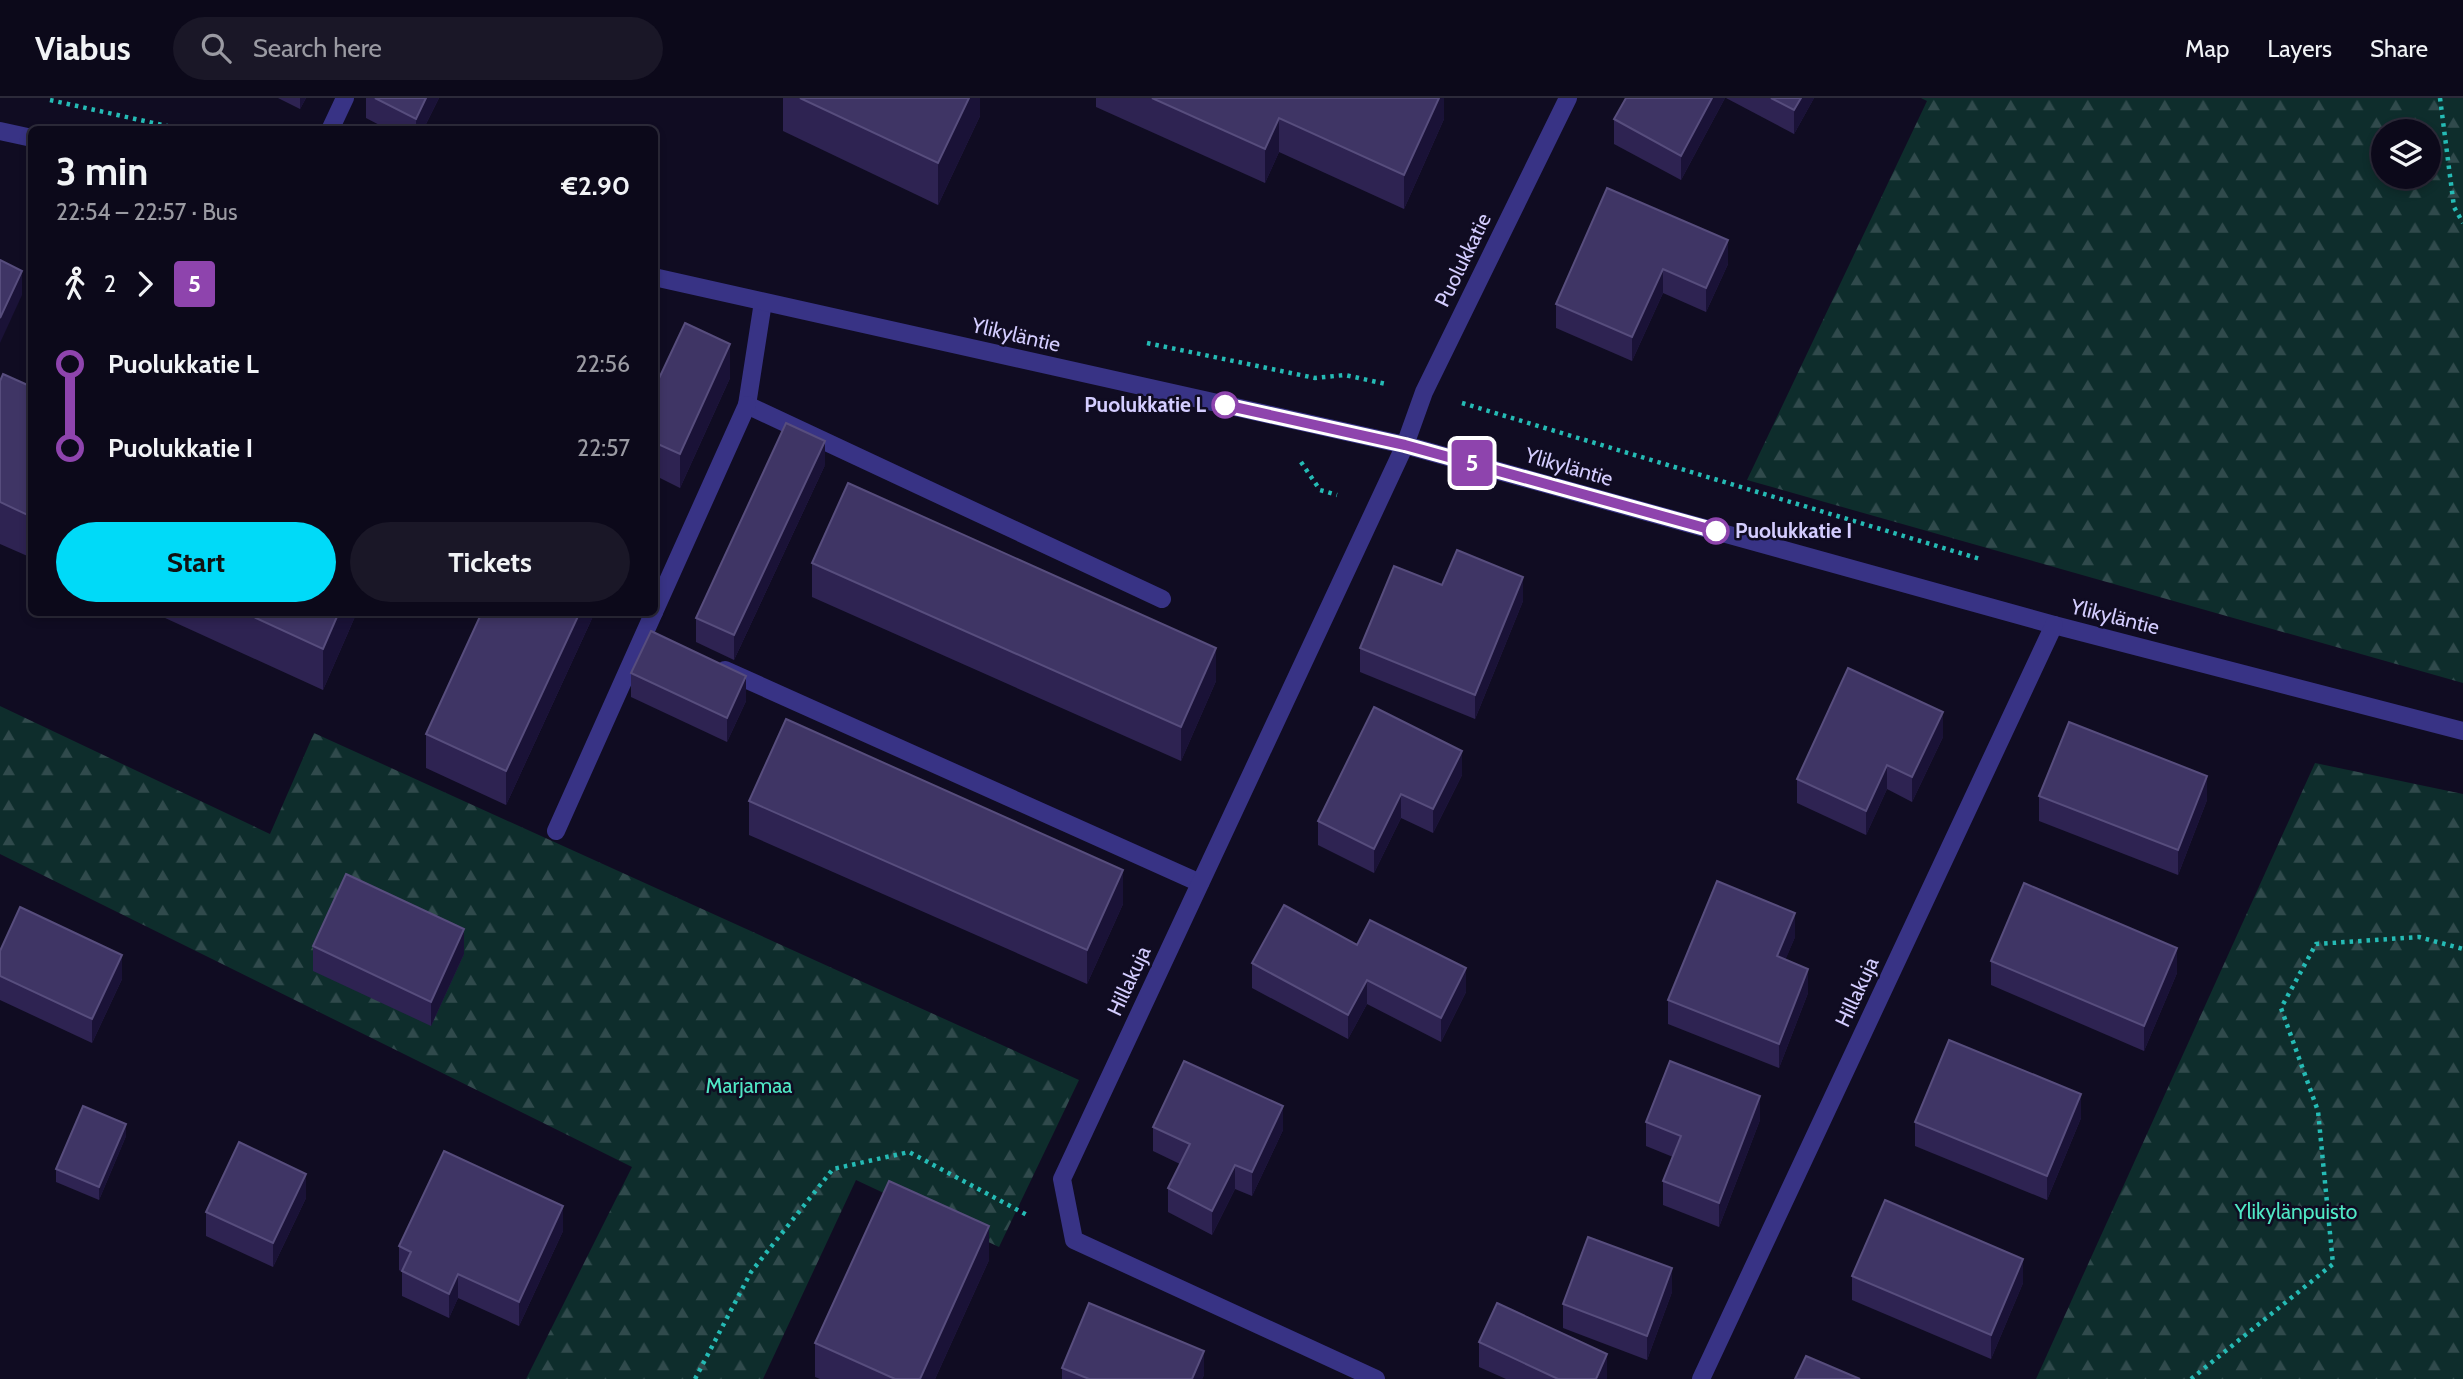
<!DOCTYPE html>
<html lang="en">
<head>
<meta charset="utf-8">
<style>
	:root { --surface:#0c091a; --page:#1a1727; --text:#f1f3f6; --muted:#9a9aa2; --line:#2c2a39; --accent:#00daf8 }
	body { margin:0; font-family:Cabin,sans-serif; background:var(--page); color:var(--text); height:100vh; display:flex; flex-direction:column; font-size:26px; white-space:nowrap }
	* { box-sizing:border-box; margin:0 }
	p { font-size:23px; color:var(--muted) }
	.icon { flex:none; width:38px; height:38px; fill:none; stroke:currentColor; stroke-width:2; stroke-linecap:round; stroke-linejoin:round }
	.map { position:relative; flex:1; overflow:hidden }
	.details { position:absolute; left:28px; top:28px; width:630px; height:490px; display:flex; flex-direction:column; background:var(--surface); border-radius:10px; box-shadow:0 4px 10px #0003,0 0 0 2px var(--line) }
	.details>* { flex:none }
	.badge { padding:0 14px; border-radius:5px; font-size:24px; line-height:46px }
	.fabs { position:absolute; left:2371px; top:21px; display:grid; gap:14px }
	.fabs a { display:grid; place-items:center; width:70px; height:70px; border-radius:50%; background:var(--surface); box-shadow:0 4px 10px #0003,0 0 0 2px var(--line); font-size:35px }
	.map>.badge { position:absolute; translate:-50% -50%; box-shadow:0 0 0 4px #fff }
	.legs { display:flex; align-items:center; gap:10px; height:77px; padding:0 28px; font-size:23px }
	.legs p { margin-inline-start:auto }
	.head { display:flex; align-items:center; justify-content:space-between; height:119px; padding:0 28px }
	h1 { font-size:38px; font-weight:700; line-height:52px }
	.primary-button { display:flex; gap:14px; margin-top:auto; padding:14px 28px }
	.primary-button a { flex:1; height:80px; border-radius:42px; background:var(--accent); color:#111; font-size:28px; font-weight:700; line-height:80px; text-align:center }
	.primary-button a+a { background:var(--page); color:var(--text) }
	ul { padding:0 28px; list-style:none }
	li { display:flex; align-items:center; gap:24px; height:84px; font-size:26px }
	li i { display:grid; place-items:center; width:10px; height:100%; margin:0 9px; background:currentColor }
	li i::after { content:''; width:18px; height:18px; margin:-9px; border:5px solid; border-radius:50%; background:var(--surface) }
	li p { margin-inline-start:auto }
	li:first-child i { background:linear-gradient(#0000 50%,currentColor 0) }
	li:last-child i { background:linear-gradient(currentColor 50%,#0000 0) }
	header { display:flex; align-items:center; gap:42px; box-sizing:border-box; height:98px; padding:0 35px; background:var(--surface); border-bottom:2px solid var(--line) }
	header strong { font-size:33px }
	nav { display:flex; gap:38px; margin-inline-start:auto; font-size:24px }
	.search { width:490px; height:63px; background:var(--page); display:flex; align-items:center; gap:18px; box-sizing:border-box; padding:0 24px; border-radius:38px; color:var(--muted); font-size:26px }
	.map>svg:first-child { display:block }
</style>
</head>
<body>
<header>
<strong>Viabus</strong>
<div class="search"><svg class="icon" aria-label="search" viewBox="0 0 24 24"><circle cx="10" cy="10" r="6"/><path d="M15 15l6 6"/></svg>Search here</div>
<nav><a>Map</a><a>Layers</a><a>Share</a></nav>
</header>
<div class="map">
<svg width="2463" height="1281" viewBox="0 0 2463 1281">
	<defs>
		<pattern id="forest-firs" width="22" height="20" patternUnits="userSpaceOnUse" patternTransform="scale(1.75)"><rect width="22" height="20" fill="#0e2d2c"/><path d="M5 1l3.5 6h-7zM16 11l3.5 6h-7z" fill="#304a4c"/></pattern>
	</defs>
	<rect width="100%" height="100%" fill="#100c22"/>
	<!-- forest -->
	<g fill="url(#forest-firs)" fill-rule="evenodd">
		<path d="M1921,0H2463V585L1747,382L1927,3ZM2384,33H2429V79H2384Z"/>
		<polygon points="0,608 270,736 314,635 1079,982 999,1149 856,1082 763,1281 526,1281 632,1069 0,756"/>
		<polygon points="2315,665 2463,696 2463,1281 2036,1281"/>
	</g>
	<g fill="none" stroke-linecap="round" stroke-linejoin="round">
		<!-- path -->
		<g stroke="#25bbb5" stroke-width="4.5" stroke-dasharray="3.5 5" stroke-linecap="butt">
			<polyline points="2440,0 2454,109 2463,125"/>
			<polyline points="50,2 185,32"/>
			<polyline points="1147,245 1315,280 1345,277 1386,286"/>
			<polyline points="1462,305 1980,461"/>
			<polyline points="1301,364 1320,392 1337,397"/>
			<polyline points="695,1281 751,1174 833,1071 909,1054 1027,1117"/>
			<polyline points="2191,1281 2333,1166 2318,1013 2281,910 2316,846 2419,839 2463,851"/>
		</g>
		<!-- service -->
		<g stroke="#383385" stroke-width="18">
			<polyline points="330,32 345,0"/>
			<polyline points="763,204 747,307 1162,501"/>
			<polyline points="654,514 747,307"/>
			<polyline points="725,572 1200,785"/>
			<polyline points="556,733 654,514"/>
		</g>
		<!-- minor -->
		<g stroke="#383385" stroke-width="18">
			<polyline points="0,33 32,40"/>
			<polyline points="654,179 1405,347 2054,527 2463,633"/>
			<polyline points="1376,1281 1074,1142 1062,1081 1405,347 1424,294 1568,0"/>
			<polyline points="1701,1281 2054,527"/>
		</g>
	</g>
	<!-- wall -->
	<g fill="#2e2352">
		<polygon points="278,0 306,0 300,11"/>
		<polygon points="366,0 439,0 423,32 389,32 366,20"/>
		<polygon points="783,0 980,0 980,18 938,107 783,33"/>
		<polygon points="1096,0 1444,0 1444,21 1404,111 1279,54 1265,85 1096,9"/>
		<polygon points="1725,0 1681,82 1614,46 1614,21"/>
		<polygon points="1726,0 1814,0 1794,36"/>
		<polygon points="1607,90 1728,166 1706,214 1663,195 1632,263 1556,230 1556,206"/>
		<polygon points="730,280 680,390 658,379 654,387 654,291"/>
		<polygon points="0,283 32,289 32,460 0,446"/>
		<polygon points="825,367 734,562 696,544 696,520"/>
		<polygon points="812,465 1216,583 1181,663 812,499"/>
		<polygon points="1442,487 1523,503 1475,621 1360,574 1360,550"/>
		<polygon points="152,514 357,514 323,592"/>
		<polygon points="482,514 595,514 506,707 426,670 426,636"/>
		<polygon points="631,575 746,603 727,644 631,599"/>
		<polygon points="1374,609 1462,677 1433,735 1401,720 1374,775 1318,747 1318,723"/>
		<polygon points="1943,639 1912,704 1887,691 1866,737 1797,705 1797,681"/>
		<polygon points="2039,698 2207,702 2178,777 2039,723"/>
		<polygon points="749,703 1123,806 1087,886 749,737"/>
		<polygon points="1795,839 1785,862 1808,895 1779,970 1668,926 1668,902"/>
		<polygon points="1357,847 1466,894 1441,944 1367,906 1348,941 1252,890 1252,865"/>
		<polygon points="313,848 464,856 431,928 313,873"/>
		<polygon points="0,853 122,881 92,945 0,902"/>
		<polygon points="1991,863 2177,875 2144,953 1991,887"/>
		<polygon points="2081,1020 2047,1102 1915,1048 1915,1024"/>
		<polygon points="1760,1022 1719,1129 1663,1107 1663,1083 1673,1059 1646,1048 1646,1024"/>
		<polygon points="1153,1029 1283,1032 1252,1098 1235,1091 1212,1137 1168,1114 1168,1090 1180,1066 1153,1053"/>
		<polygon points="126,1038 99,1102 56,1084 56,1071"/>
		<polygon points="306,1100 273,1169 206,1138 206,1114"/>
		<polygon points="563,1133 519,1228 458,1200 449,1220 402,1198 402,1174 399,1172 399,1148"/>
		<polygon points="989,1162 935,1281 820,1281 815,1279 815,1245"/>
		<polygon points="1852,1178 2023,1185 1991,1261 1852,1202"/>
		<polygon points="1672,1194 1647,1262 1563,1230 1563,1206"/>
		<polygon points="1479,1244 1607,1281 1506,1281 1479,1269"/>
		<polygon points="1062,1270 1204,1277 1202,1281 1062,1281"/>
	</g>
	<!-- shaded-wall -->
	<g fill="#1a1237">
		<polygon points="300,0 306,0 300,11"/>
		<polygon points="426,0 439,0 423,32 416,32 416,21"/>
		<polygon points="969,0 980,0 980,18 938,107 938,65"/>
		<polygon points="1439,0 1444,0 1444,21 1404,111 1404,77"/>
		<polygon points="1712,0 1725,0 1681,82 1681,58"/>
		<polygon points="1801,0 1814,0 1794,36 1794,12"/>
		<polygon points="1279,20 1279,54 1265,85 1265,51"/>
		<polygon points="1728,142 1728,166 1706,214 1706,190"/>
		<polygon points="1663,171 1663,195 1632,263 1632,239"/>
		<polygon points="22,173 22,197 0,245 0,220"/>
		<polygon points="730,246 730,280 680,390 680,356"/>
		<polygon points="825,343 825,367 734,562 734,537"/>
		<polygon points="658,346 658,379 654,387 654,353"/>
		<polygon points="1523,479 1523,503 1475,621 1475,597"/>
		<polygon points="339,514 357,514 323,592 323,551"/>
		<polygon points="580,514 595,514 506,707 506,673"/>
		<polygon points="1216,550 1216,583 1181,663 1181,629"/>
		<polygon points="746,578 746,603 727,644 727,620"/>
		<polygon points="1943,614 1943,639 1912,704 1912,679"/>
		<polygon points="1462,653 1462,677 1433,735 1433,711"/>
		<polygon points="1887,667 1887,691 1866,737 1866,713"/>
		<polygon points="2207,678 2207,702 2178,777 2178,752"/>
		<polygon points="1401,696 1401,720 1374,775 1374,751"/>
		<polygon points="1123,772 1123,806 1087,886 1087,852"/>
		<polygon points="1795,815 1795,839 1777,882 1777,858"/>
		<polygon points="464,831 464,856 431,928 431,904"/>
		<polygon points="2177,850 2177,875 2144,953 2144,928"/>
		<polygon points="122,857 122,881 92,945 92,921"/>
		<polygon points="1466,870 1466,894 1441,944 1441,920"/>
		<polygon points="1808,871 1808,895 1779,970 1779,946"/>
		<polygon points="1367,882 1367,906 1348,941 1348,917"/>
		<polygon points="2081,996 2081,1020 2047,1102 2047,1078"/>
		<polygon points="1760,998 1760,1022 1719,1129 1719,1105"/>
		<polygon points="1283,1008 1283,1032 1252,1098 1252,1074"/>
		<polygon points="126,1026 126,1038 99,1102 99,1089"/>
		<polygon points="1235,1067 1235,1091 1212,1137 1212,1113"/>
		<polygon points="306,1076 306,1100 273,1169 273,1145"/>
		<polygon points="563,1108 563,1133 519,1228 519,1204"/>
		<polygon points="989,1128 989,1162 935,1281 920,1281"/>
		<polygon points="2023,1161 2023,1185 1991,1261 1991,1237"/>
		<polygon points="1672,1170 1672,1194 1647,1262 1647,1238"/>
		<polygon points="458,1176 458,1200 449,1220 449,1196"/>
		<polygon points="1204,1253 1204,1277 1202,1281 1192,1281"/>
		<polygon points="1607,1256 1607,1281 1596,1281"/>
	</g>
	<!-- building -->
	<g fill="#3f3565" stroke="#574d7d" stroke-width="2">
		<polygon points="375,0 426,0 416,21"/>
		<polygon points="800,0 969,0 938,65"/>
		<polygon points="1152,0 1439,0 1404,77 1279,20 1265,51"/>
		<polygon points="1626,0 1712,0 1681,58 1614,21"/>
		<polygon points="1771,0 1801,0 1794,12"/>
		<polygon points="1607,90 1728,142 1706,190 1663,171 1632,239 1556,206"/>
		<polygon points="0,162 22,173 0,220"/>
		<polygon points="685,225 730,246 680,356 658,346 654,353 654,291"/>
		<polygon points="3,276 32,289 32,419 0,404 0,283"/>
		<polygon points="786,325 825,343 734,537 696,520"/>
		<polygon points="848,385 1216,550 1181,629 812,465"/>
		<polygon points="1457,452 1523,479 1475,597 1360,550 1394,468 1442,487"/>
		<polygon points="243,514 339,514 323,551"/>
		<polygon points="482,514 580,514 506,673 426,636"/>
		<polygon points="651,533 746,578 727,620 631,575"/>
		<polygon points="1848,570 1943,614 1912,679 1887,667 1866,713 1797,681"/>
		<polygon points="1374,609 1462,653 1433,711 1401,696 1374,751 1318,723"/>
		<polygon points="786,621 1123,772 1087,852 749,703"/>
		<polygon points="2069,624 2207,678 2178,752 2039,698"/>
		<polygon points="346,776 464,831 431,904 313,848"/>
		<polygon points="1717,783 1795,815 1777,858 1808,871 1779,946 1668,902"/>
		<polygon points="2024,785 2177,850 2144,928 1991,863"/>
		<polygon points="1284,807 1357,847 1370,822 1466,870 1441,920 1367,882 1348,917 1252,865"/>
		<polygon points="20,809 122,857 92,921 0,878 0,853"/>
		<polygon points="1949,942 2081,996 2047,1078 1915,1024"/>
		<polygon points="1184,963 1283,1008 1252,1074 1235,1067 1212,1113 1168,1090 1190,1046 1153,1029"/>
		<polygon points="1670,963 1760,998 1719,1105 1663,1083 1681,1038 1646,1024"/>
		<polygon points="83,1008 126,1026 99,1089 56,1071"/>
		<polygon points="239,1044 306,1076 273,1145 206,1114"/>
		<polygon points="444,1053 563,1108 519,1204 458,1176 449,1196 402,1173 411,1154 399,1148"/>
		<polygon points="889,1083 989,1128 920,1281 895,1281 815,1245"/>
		<polygon points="1885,1102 2023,1161 1991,1237 1852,1178"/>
		<polygon points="1588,1139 1672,1170 1647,1238 1563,1206"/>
		<polygon points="1089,1205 1204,1253 1192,1281 1089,1281 1062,1270"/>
		<polygon points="1497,1205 1607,1256 1596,1281 1558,1281 1479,1244"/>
		<polygon points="1806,1258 1860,1281 1795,1281"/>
	</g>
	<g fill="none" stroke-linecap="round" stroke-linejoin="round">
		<defs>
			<polyline id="line-1" points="1225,307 1405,347 1716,433"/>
		</defs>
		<!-- line-1 casing -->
		<use href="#line-1" stroke="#fff" stroke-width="16"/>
		<!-- line-1 -->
		<use href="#line-1" stroke="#8e44ad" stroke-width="10"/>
	</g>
	<!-- markers -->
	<g fill="#fff" stroke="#8e44ad" stroke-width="3.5">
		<circle cx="1225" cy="307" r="12"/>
		<circle cx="1716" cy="433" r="12"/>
	</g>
	<g text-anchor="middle" stroke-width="5" stroke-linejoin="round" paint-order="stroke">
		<!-- street labels -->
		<g font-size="21" fill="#d4cdff" stroke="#100c22">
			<text transform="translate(1463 162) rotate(-64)" y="7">Puolukkatie</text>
			<text transform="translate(1016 237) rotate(13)" y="7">Ylikyläntie</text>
			<text transform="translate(1569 369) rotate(16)" y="7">Ylikyläntie</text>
			<text transform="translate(2115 519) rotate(14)" y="7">Ylikyläntie</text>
			<text transform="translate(1129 883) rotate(-65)" y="7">Hillakuja</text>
			<text transform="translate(1857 894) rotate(-65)" y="7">Hillakuja</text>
		</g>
		<!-- stop labels -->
		<g font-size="21" font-weight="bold" fill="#d4cdff" stroke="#100c22" text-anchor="end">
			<text x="1206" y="314">Puolukkatie L</text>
			<text x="1735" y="440" text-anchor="start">Puolukkatie I</text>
		</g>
		<!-- park labels -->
		<g font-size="21" fill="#50e8c5" stroke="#100c22">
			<text x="749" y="995">Marjamaa</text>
			<text x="2296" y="1121">Ylikylänpuisto</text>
		</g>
	</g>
</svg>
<div class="fabs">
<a><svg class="icon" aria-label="layers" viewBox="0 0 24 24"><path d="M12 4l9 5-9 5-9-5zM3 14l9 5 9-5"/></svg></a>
</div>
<b class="badge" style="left:1472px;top:365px;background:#8e44ad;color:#fff">5</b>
<section class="details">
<div class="head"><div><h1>3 min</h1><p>22:54 – 22:57 · Bus</p></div><b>€2.90</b></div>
<div class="legs"><svg class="icon" aria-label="walk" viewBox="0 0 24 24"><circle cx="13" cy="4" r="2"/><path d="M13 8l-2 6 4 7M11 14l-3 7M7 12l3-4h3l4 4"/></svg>2<svg class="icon" aria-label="forward" viewBox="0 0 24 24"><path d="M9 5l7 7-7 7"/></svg><b class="badge" style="background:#8e44ad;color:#fff">5</b></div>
<ul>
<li><i style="color:#8e44ad"></i><b>Puolukkatie L</b><p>22:56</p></li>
<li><i style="color:#8e44ad"></i><b>Puolukkatie I</b><p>22:57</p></li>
</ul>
<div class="primary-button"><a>Start</a><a>Tickets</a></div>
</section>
</div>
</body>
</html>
